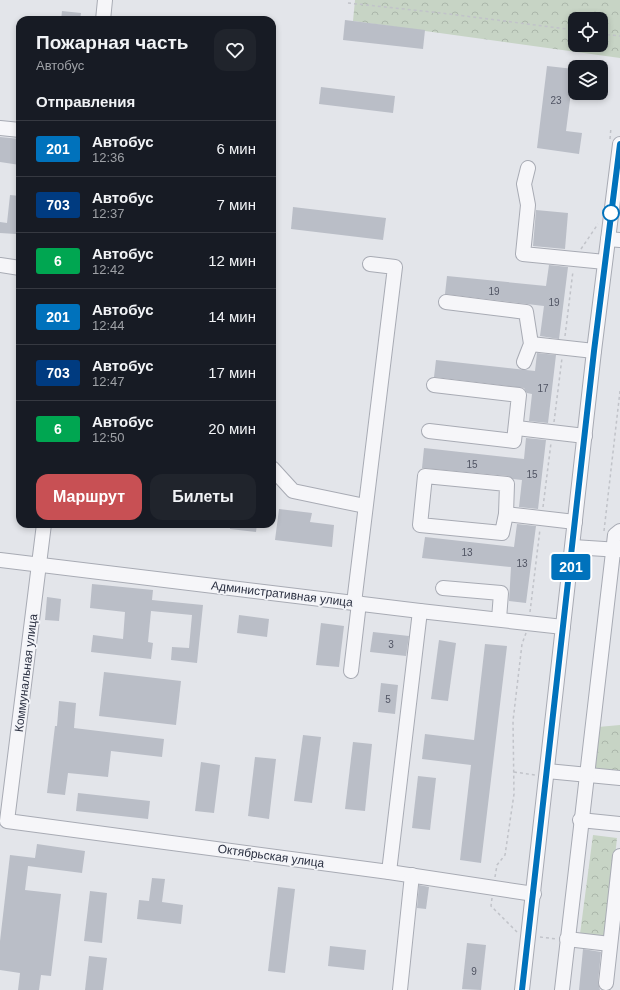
<!DOCTYPE html>
<html lang="ru">
<head>
<meta charset="utf-8">
<style>
	:root { --surface:#171b24; --page:#20242c; --text:#f1f3f6; --muted:#9ea1a6; --line:#363941; --accent:#c85054 }
	body { margin:0; font-family:Helvetica,sans-serif; background:var(--page); color:var(--text); height:100vh; display:flex; flex-direction:column; font-size:15px; white-space:nowrap }
	* { box-sizing:border-box; margin:0 }
	p { font-size:13px; color:var(--muted) }
	.icon { flex:none; width:22px; height:22px; fill:none; stroke:currentColor; stroke-width:2; stroke-linecap:round; stroke-linejoin:round }
	.map { position:relative; flex:1; overflow:hidden }
	.panel { position:absolute; left:16px; top:16px; width:260px; height:512px; display:flex; flex-direction:column; background:var(--surface); border-radius:12px; box-shadow:0 2px 6px #0003 }
	.panel>* { flex:none }
	.badge { padding:0 8px; border-radius:3px; font-size:14px; line-height:26px }
	.fabs { position:absolute; left:568px; top:12px; display:grid; gap:8px }
	.fabs a { display:grid; place-items:center; width:40px; height:40px; border-radius:8px; background:var(--surface); box-shadow:0 2px 6px #0003; font-size:20px }
	.map>.badge { position:absolute; translate:-50% -50%; box-shadow:0 0 0 2px #fff }
	h2 { padding:0 20px; font-size:15px; line-height:36px }
	.round { display:grid; place-items:center; flex:none; width:42px; height:42px; border-radius:12px; background:var(--page) }
	.head { display:flex; align-items:center; justify-content:space-between; height:68px; padding:0 20px }
	h1 { font-size:19px; font-weight:800; line-height:30px }
	.action { display:flex; gap:8px; margin-top:auto; padding:8px 20px }
	.action a { flex:1; height:46px; border-radius:12px; background:var(--accent); color:#fff; font-size:16px; font-weight:800; line-height:46px; text-align:center }
	.action a+a { background:var(--page); color:var(--text) }
	ul { padding:0; list-style:none }
	li { display:flex; align-items:center; gap:12px; height:56px; padding:0 20px; border-top:1px solid var(--line) }
	li div { flex:1 }
	li b { display:block; font-size:15px }
	li em { font-style:normal }
	li .badge { min-width:44px; font-weight:700; text-align:center }
	.map>svg:first-child { display:block }
</style>
</head>
<body>
<div class="map">
<svg width="620" height="990" viewBox="0 0 620 990">
	<defs>
		<pattern id="forest-crowns" width="20" height="18" patternUnits="userSpaceOnUse"><rect width="20" height="18" fill="#c7d4c5"/><path d="M2 6a3 3 0 1 1 6 0M12 15a3 3 0 1 1 6 0" fill="none" stroke="#abb6aa"/></pattern>
	</defs>
	<rect width="100%" height="100%" fill="#e3e5ea"/>
	<!-- forest -->
	<g fill="url(#forest-crowns)" fill-rule="evenodd">
		<path d="M355,0H620V58L353,21ZM575,19H601V45H575Z"/>
		<polygon points="620,725 620,774 594,771 598,727"/>
		<polygon points="593,835 617,838 606,938 580,934"/>
	</g>
	<!-- building -->
	<g fill="#babec7">
		<polygon points="62,11 81,13 80,20 61,20"/>
		<polygon points="345,20 425,30 423,49 343,40"/>
		<polygon points="547,66 574,69 566,131 582,133 579,154 537,148"/>
		<polygon points="321,87 395,96 393,113 319,104"/>
		<polygon points="0,137 20,139 20,165 0,162"/>
		<polygon points="10,195 20,196 16,234 0,233 0,222 7,223"/>
		<polygon points="293,207 386,218 383,240 291,229"/>
		<polygon points="536,210 568,213 565,249 533,246"/>
		<polygon points="549,265 568,267 559,339 540,336 544,306 445,294 447,276 546,286"/>
		<polygon points="537,353 556,355 548,423 529,421 532,394 527,393 524,388 434,377 436,360 535,371"/>
		<polygon points="526,438 546,440 538,509 519,507 522,480 513,479 508,476 422,468 424,448 524,459"/>
		<polygon points="279,509 312,513 310,522 334,525 332,547 275,540"/>
		<polygon points="230,524 257,524 256,532 230,529"/>
		<polygon points="517,524 536,526 526,603 509,601 511,567 422,558 425,537 514,547"/>
		<polygon points="92,584 153,590 152,600 203,605 197,663 171,660 172,647 189,648 192,615 151,611 148,642 153,643 151,659 91,652 93,635 123,639 125,612 90,608"/>
		<polygon points="47,597 61,599 59,621 45,620"/>
		<polygon points="239,615 269,619 267,637 237,633"/>
		<polygon points="321,623 344,626 339,667 316,665"/>
		<polygon points="373,632 409,636 406,656 370,652"/>
		<polygon points="439,640 456,643 448,701 431,699"/>
		<polygon points="485,644 507,646 481,863 460,860 471,765 422,759 425,734 474,740"/>
		<polygon points="104,672 181,681 176,725 99,716"/>
		<polygon points="381,683 398,685 395,714 378,712"/>
		<polygon points="59,701 76,703 74,728 164,739 162,757 111,751 108,777 68,773 65,795 47,793 55,726 57,726"/>
		<polygon points="303,735 321,737 312,803 294,801"/>
		<polygon points="353,742 372,744 365,811 345,809"/>
		<polygon points="255,757 276,759 269,819 248,816"/>
		<polygon points="201,762 220,765 214,813 195,811"/>
		<polygon points="418,776 436,778 430,830 412,828"/>
		<polygon points="78,793 150,801 148,819 76,811"/>
		<polygon points="37,844 85,851 82,873 28,866 25,890 61,894 51,976 41,975 39,990 18,990 20,973 0,970 0,941 10,855 35,858"/>
		<polygon points="152,878 165,879 162,902 183,905 181,924 137,919 139,900 149,901"/>
		<polygon points="419,885 429,887 426,909 417,908"/>
		<polygon points="278,887 295,889 285,973 268,971"/>
		<polygon points="90,891 107,893 102,943 84,941"/>
		<polygon points="467,943 486,945 481,990 462,989"/>
		<polygon points="330,946 366,950 364,970 328,966"/>
		<polygon points="583,949 601,952 598,982 600,990 579,990"/>
		<polygon points="89,956 107,958 103,990 85,990"/>
	</g>
	<g fill="none" stroke-linecap="round" stroke-linejoin="round">
		<defs>
			<g id="minor">
				<polyline points="103,20 105,0"/>
				<polyline points="0,128 20,130"/>
				<polyline points="528,168 524,184 528,205 523,254 605,262"/>
				<polyline points="608,239 620,240"/>
				<polyline points="0,265 20,268"/>
				<polyline points="446,302 526,312 531,344 524,362"/>
				<polyline points="531,344 594,351"/>
				<polyline points="517,428 585,436"/>
				<polyline points="429,431 514,441 519,395 434,385"/>
				<polyline points="272,468 293,491 365,506"/>
				<polygon points="425,476 507,484 506,514 502,533 420,525"/>
				<polyline points="506,514 575,522"/>
				<polyline points="44,524 7,821 389,872 534,894"/>
				<polyline points="573,547 620,550"/>
				<polyline points="0,560 420,611 563,627"/>
				<polyline points="443,588 501,593 499,619"/>
				<polyline points="354,603 395,267 370,264"/>
				<polyline points="351,671 359,603"/>
				<polyline points="547,771 620,778"/>
				<polyline points="580,820 620,824"/>
				<polyline points="389,872 420,611"/>
				<polyline points="567,939 610,944"/>
				<polyline points="606,983 620,856"/>
				<polyline points="400,990 412,875"/>
				<polyline points="522,990 594,351 620,144"/>
				<polyline points="562,990 615,535 620,531"/>
			</g>
		</defs>
		<!-- minor casing -->
		<use href="#minor" stroke="#a8abb4" stroke-width="16"/>
		<!-- path -->
		<g stroke="#c1c3c9" stroke-width="1.5" stroke-dasharray="3 3" stroke-linecap="butt">
			<polyline points="348,3 441,13 575,30"/>
			<polyline points="601,34 620,36"/>
			<polyline points="610,139 611,127"/>
			<polyline points="581,249 598,224"/>
			<polyline points="565,336 573,271"/>
			<polyline points="554,422 562,358"/>
			<polyline points="543,507 551,443"/>
			<polyline points="604,531 620,391"/>
			<polyline points="530,612 540,529"/>
			<polyline points="514,772 535,775"/>
			<polyline points="495,877 497,865 505,855 514,794 513,721 522,644 526,633"/>
			<polyline points="492,898 491,906 517,932"/>
			<polyline points="540,937 556,939"/>
		</g>
		<!-- minor -->
		<use href="#minor" stroke="#f6f6f9" stroke-width="14"/>
	</g>
	<g fill="none" stroke-linecap="round" stroke-linejoin="round">
		<defs>
			<polyline id="line" points="522,990 594,351 620,144"/>
		</defs>
		<!-- line casing -->
		<use href="#line" stroke="#fff" stroke-width="9"/>
		<!-- line -->
		<use href="#line" stroke="#0072bc" stroke-width="6"/>
	</g>
	<!-- markers -->
	<circle fill="#fff" stroke="#0072bc" stroke-width="2" cx="611" cy="213" r="8"/>
	<g text-anchor="middle" stroke-width="3.5" stroke-linejoin="round" paint-order="stroke">
		<!-- number labels -->
		<g font-size="10" fill="#505463">
			<text x="556" y="104">23</text>
			<text x="494" y="295">19</text>
			<text x="554" y="306">19</text>
			<text x="543" y="392">17</text>
			<text x="472" y="468">15</text>
			<text x="532" y="478">15</text>
			<text x="467" y="556">13</text>
			<text x="522" y="567">13</text>
			<text x="391" y="648">3</text>
			<text x="388" y="703">5</text>
			<text x="474" y="975">9</text>
		</g>
		<!-- street labels -->
		<g font-size="12" fill="#2c3142" stroke="#f3f4f8">
			<text transform="translate(282 594) rotate(7)" y="4">Административная улица</text>
			<text transform="translate(26 673) rotate(-83)" y="4">Коммунальная улица</text>
			<text transform="translate(271 856) rotate(8)" y="4">Октябрьская улица</text>
		</g>
	</g>
</svg>
<div class="fabs">
<a><svg class="icon" aria-label="locate" viewBox="0 0 24 24"><circle cx="12" cy="12" r="6"/><path d="M12 2v4M12 18v4M2 12h4M18 12h4"/></svg></a>
<a><svg class="icon" aria-label="layers" viewBox="0 0 24 24"><path d="M12 4l9 5-9 5-9-5zM3 14l9 5 9-5"/></svg></a>
</div>
<b class="badge" style="left:571px;top:567px;background:#0072bc;color:#fff">201</b>
<section class="panel">
<div class="head"><div><h1>Пожарная часть</h1><p>Автобус</p></div><a class="round"><svg class="icon" aria-label="heart" viewBox="0 0 24 24"><path d="M12 20l-8-8c-3-5 5-10 8-4 3-6 11-1 8 4z"/></svg></a></div>
<h2>Отправления</h2>
<ul>
<li><span class="badge" style="background:#0072bc;color:#fff">201</span><div><b>Автобус</b><p>12:36</p></div><em>6 мин</em></li>
<li><span class="badge" style="background:#003b80;color:#fff">703</span><div><b>Автобус</b><p>12:37</p></div><em>7 мин</em></li>
<li><span class="badge" style="background:#00a651;color:#fff">6</span><div><b>Автобус</b><p>12:42</p></div><em>12 мин</em></li>
<li><span class="badge" style="background:#0072bc;color:#fff">201</span><div><b>Автобус</b><p>12:44</p></div><em>14 мин</em></li>
<li><span class="badge" style="background:#003b80;color:#fff">703</span><div><b>Автобус</b><p>12:47</p></div><em>17 мин</em></li>
<li><span class="badge" style="background:#00a651;color:#fff">6</span><div><b>Автобус</b><p>12:50</p></div><em>20 мин</em></li>
</ul>
<div class="action"><a>Маршрут</a><a>Билеты</a></div>
</section>
</div>
</body>
</html>
